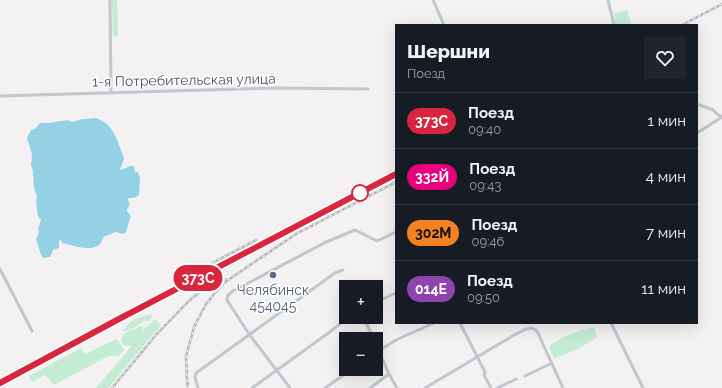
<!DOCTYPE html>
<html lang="ru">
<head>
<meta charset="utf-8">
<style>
	:root { --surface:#171b24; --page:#20242c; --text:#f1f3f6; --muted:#9ea1a6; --line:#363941 }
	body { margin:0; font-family:Raleway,sans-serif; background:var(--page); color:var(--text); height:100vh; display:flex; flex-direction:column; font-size:15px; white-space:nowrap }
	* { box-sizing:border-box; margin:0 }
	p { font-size:13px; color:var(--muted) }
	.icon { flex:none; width:22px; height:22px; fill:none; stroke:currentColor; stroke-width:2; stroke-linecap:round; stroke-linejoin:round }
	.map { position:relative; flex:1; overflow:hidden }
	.panel { position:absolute; left:395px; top:24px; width:303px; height:300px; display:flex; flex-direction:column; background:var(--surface); border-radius:0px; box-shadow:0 4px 16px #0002 }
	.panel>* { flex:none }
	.badge { padding:0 8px; border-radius:13px; font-size:14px; line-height:26px }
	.buttons { position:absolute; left:339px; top:280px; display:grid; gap:8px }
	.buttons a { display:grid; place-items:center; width:44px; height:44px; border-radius:0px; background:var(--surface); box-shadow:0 4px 16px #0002; font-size:20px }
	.map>.badge { position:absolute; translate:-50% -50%; box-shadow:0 0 0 2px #fff }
	.round { display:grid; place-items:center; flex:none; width:42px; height:42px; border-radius:0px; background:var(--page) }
	.headline { display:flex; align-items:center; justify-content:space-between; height:68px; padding:0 12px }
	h1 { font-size:19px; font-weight:800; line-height:30px }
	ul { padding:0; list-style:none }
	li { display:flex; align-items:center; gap:12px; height:56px; padding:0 12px; border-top:1px solid var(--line) }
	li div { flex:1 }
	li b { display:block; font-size:15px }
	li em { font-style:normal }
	li .badge { min-width:44px; font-weight:700; text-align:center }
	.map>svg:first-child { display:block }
</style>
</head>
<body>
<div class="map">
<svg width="722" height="388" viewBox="0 0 722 388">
	<rect width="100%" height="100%" fill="#f3f1f1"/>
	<!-- green -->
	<g fill="#c4ecd4">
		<polygon points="112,0 117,0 118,36 113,37"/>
		<polygon points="627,10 631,23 628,25 617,25 615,23 614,13"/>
		<path d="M151,314L153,316L149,321H143C138,326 128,332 122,331L130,322L133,321L135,319Z"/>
		<polygon points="155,319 161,325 108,388 96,388 126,353 131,346 123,345 121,340 125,333 142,326 143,327 141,332"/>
		<path d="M594,327L597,337L580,348L554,359L549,346C561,336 579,331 594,327Z"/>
		<polygon points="117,339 124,350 118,356 108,356 54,385 45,375 32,382 29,376 81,348 85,354"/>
	</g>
	<!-- water -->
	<path fill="#95d1e4" d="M96,118C115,125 117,141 124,158L123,162L120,169L121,170L130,166H134L135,172H138L140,178L139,195C136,198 133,198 129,198L128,199C131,208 129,203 127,211L131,216L127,228V230L124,234L115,232C111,235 106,235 104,237C102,239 102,242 99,245C90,252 72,245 62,243V241L60,240L59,241V248L53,250L50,257L43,258L41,255L36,239L39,233L38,229L41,220L38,216L36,202L37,196L34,188L33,171L31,165L32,154L27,138L31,130L35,129L40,123H49L68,120L72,122L83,119Z"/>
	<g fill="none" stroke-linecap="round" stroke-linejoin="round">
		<!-- minor -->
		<g stroke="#c0c7ce" stroke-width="3">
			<polyline points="110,0 111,93"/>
			<polyline points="433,0 444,25"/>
			<polyline points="608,0 614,25"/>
			<polyline points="0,96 274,88 368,89"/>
			<polyline points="697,104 713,110 717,114 722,117"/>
			<polyline points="697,133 722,117"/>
			<polyline points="0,269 32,331"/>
			<polyline points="376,302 396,293"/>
			<polyline points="363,317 374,339"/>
			<polyline points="460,323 485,372 484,375 491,388"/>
			<polyline points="611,323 643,388"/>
			<polyline points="532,328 537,331 563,388"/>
			<polyline points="376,344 389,374 397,388"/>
			<polyline points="376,352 398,339 434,323"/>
			<polyline points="525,376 552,363"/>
			<polyline points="198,388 195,377 196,373 335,273 343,270"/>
			<polyline points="252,388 327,334 349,317"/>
			<polyline points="290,388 249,334 227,300 228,295 233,291 326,242 355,230 377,241 396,232"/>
			<polyline points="325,388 352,369"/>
			<polyline points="370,388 389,374"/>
			<polyline points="425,388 514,335 526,329 532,328"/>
			<polyline points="497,388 516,379"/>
		</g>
		<defs>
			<g id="rail">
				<polyline points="682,25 722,4"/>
				<polyline points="193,276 216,261 256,240"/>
				<polyline points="0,383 117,320 396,174"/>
				<polyline points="112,388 156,335 181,309 191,299 203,290 225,279"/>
				<polyline points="188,388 187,379 186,356 194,327 206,304 215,293 224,283 250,265 296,234 396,182"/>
			</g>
		</defs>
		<!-- rail casing -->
		<use href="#rail" stroke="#b3b6ba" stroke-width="2.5"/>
		<!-- rail -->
		<use href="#rail" stroke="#fff" stroke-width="1" stroke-dasharray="3" stroke-linecap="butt"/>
	</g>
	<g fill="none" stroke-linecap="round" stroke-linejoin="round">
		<defs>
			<polyline id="line" points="0,383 117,320 396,174"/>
		</defs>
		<!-- line casing -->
		<use href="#line" stroke="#fff" stroke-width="9"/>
		<!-- line -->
		<use href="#line" stroke="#d7263d" stroke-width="6"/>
	</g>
	<!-- markers -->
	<circle fill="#fff" stroke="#d7263d" stroke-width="2" cx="360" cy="193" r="8"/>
	<circle fill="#5c6f8a" stroke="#fff" stroke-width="1.5" cx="273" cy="275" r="4"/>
	<g text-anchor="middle" stroke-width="3" stroke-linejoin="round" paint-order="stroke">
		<!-- street labels -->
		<g font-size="14" fill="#4a535c" stroke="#fff">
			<text transform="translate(184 80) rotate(-1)" y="5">1-я Потребительская улица</text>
		</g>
		<!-- service labels -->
		<g font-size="14" fill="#4e5e75" stroke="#fff">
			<text x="273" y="295">Челябинск<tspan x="273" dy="16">454045</tspan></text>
		</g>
	</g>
</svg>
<div class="buttons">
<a>+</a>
<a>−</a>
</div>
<b class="badge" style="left:198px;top:278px;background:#d7263d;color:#fff">373C</b>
<section class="panel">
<div class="headline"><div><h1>Шершни</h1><p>Поезд</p></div><a class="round"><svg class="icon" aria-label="heart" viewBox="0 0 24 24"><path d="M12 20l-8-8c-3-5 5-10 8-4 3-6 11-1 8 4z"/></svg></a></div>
<ul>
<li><span class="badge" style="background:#d7263d;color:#fff">373C</span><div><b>Поезд</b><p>09:40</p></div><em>1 мин</em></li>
<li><span class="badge" style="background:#e6007e;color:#fff">332Й</span><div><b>Поезд</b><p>09:43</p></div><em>4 мин</em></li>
<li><span class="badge" style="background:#f58220;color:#111">302М</span><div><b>Поезд</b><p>09:46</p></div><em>7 мин</em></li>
<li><span class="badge" style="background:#8e44ad;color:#fff">014Е</span><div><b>Поезд</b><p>09:50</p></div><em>11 мин</em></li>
</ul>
</section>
</div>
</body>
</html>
